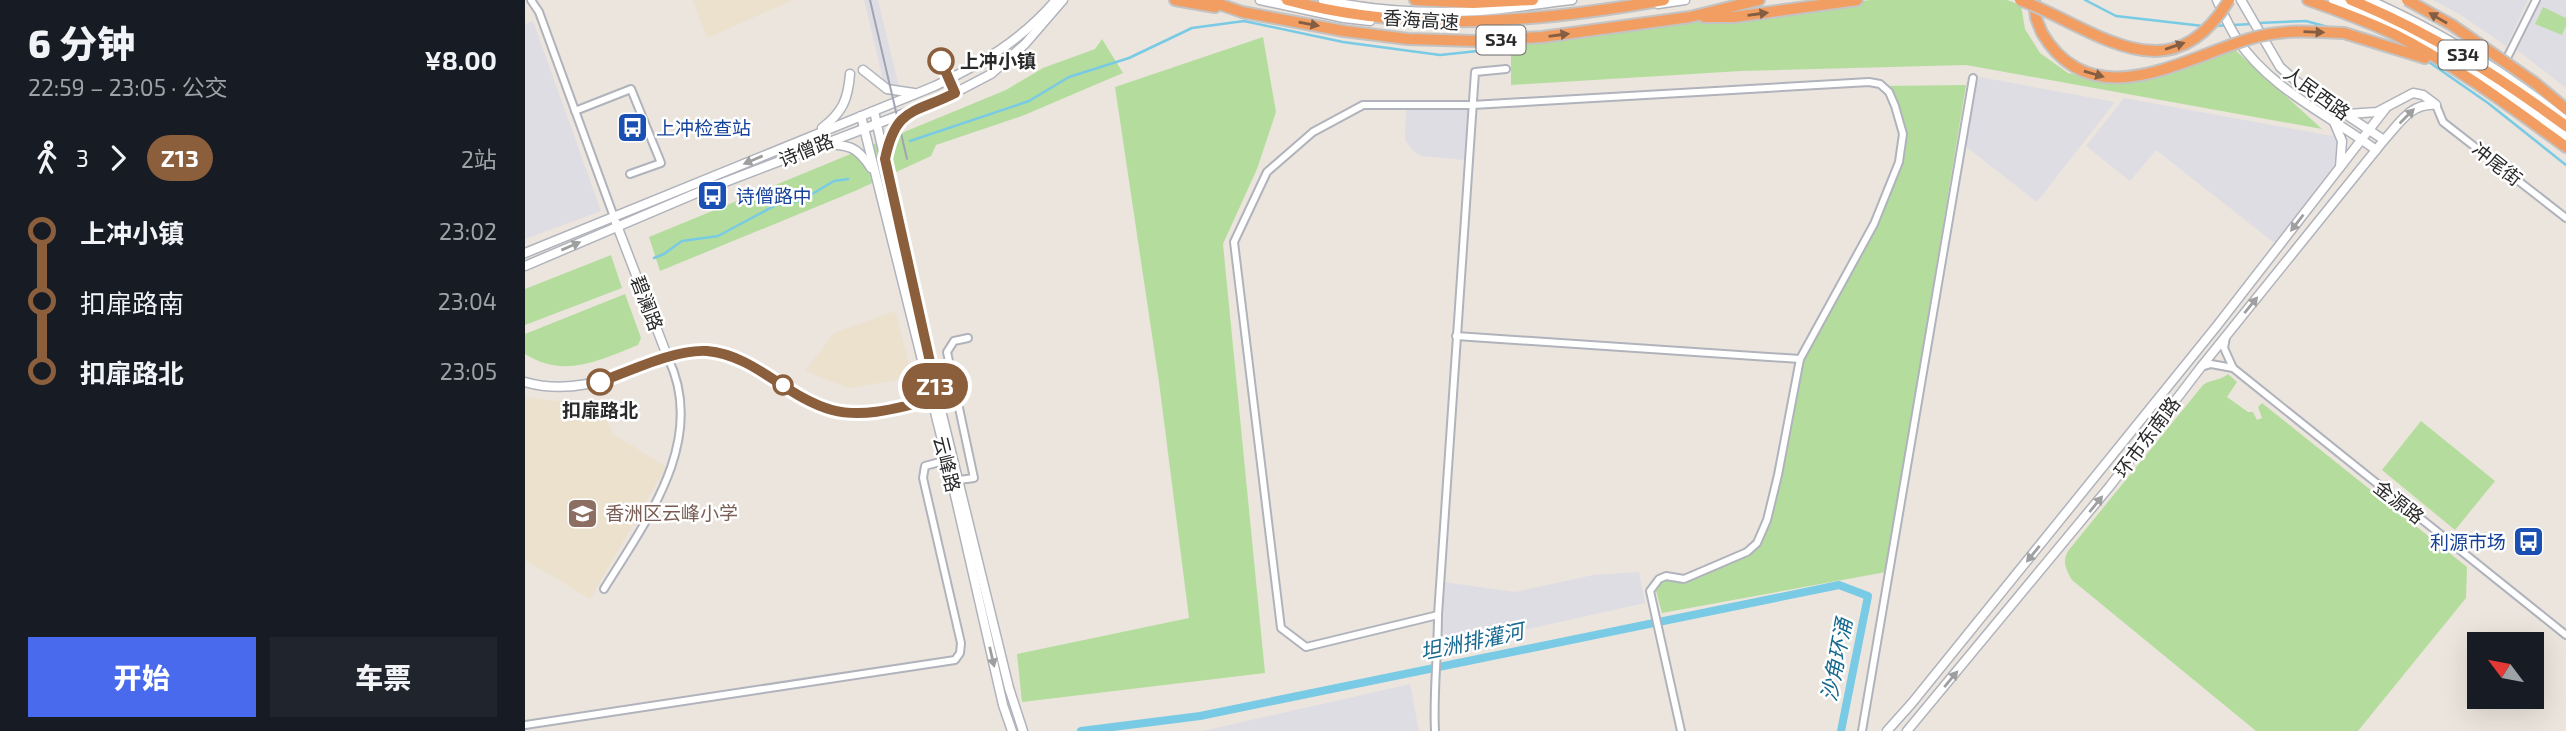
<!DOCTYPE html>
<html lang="zh">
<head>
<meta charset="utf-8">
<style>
	:root { --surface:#171b24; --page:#20242c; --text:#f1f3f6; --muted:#9ea1a6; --accent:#496aec }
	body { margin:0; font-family:"Exo 2","Noto Sans SC",sans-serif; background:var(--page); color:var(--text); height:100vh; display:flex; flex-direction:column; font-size:26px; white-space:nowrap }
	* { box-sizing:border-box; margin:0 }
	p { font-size:23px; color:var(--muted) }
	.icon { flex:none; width:38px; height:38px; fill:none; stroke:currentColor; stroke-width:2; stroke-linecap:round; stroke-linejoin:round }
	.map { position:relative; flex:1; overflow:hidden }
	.panel { display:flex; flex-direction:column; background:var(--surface); width:525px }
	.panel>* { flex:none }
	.badge { padding:0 14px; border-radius:23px; font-size:24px; line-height:46px }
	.needle { width:46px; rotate:302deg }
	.buttons { position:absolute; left:1942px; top:632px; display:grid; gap:14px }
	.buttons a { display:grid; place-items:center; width:77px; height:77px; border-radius:0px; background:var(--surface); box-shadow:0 7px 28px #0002; font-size:35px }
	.map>.badge { position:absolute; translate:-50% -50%; box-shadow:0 0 0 4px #fff }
	.legs { display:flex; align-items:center; gap:10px; height:77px; padding:0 28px; font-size:23px }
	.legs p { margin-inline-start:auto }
	.overview { display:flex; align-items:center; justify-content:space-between; height:119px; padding:0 28px }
	h1 { font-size:38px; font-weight:800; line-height:52px }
	.button { display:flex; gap:14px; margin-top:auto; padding:14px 28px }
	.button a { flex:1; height:80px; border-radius:0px; background:var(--accent); color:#fff; font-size:28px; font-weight:800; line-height:80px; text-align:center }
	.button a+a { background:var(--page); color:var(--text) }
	ul { padding:0 28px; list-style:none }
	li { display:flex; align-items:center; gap:24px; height:70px; font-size:26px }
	li i { display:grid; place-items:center; width:10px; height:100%; margin:0 9px; background:currentColor }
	li i::after { content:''; width:18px; height:18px; margin:-9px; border:5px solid; border-radius:50%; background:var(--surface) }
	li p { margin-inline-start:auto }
	li:first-child i { background:linear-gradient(#0000 50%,currentColor 0) }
	li:last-child i { background:linear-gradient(currentColor 50%,#0000 0) }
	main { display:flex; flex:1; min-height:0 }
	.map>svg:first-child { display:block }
</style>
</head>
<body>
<main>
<section class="panel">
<div class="overview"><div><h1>6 分钟</h1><p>22:59 – 23:05 · 公交</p></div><b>¥8.00</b></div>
<div class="legs"><svg class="icon" aria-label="walk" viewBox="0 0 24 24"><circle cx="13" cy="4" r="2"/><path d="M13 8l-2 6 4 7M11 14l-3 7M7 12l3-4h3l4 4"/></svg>3<svg class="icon" aria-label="forward" viewBox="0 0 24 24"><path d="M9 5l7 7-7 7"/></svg><b class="badge" style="background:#8b5e3c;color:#fff">Z13</b><p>2站</p></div>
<ul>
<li><i style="color:#8b5e3c"></i><b>上冲小镇</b><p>23:02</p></li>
<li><i style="color:#8b5e3c"></i><span>扣扉路南</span><p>23:04</p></li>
<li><i style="color:#8b5e3c"></i><b>扣扉路北</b><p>23:05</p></li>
</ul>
<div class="button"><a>开始</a><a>车票</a></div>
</section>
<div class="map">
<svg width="2041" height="731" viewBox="0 0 2041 731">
	<rect width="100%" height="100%" fill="#ebe5dd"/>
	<!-- industrial -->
	<g fill="#dfdde4">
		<polygon points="339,0 353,0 375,91 362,96"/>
		<polygon points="1908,0 2003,0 1981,46 1936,15"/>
		<polygon points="2016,0 2041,0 2041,88 1992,50"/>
		<polygon points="8,21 76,211 0,239 0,24"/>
		<polygon points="1455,77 1590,102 1512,202 1439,145 1452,81"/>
		<polygon points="1599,98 1813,137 1816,165 1752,245 1631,150 1605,181 1561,146"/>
		<polygon points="945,107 940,160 897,156 887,150 880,139 881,108"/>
		<polygon points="1114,572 1120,603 922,647 918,636 919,582 990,592 1068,575"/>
		<polygon points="885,684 894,731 678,731"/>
	</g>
	<!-- education -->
	<g fill="#ebe1cd">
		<polygon points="168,0 268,0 182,38"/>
		<polygon points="370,311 384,364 372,380 325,388 296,378 281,370 309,333"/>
		<polygon points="0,397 76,406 88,434 141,467 65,599 0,560"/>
	</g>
	<!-- green -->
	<g fill="#b4dd9d">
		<polygon points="1345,0 1482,0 1496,5 1500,29 1515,53 1543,73 1588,81 1659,69 1708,48 1797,129 1441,65 1216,71 986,85 986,48 989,44"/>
		<polygon points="2018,7 2041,18 2041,26 2037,35 2010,24"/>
		<polygon points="738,37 751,112 732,169 698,244 740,673 497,702 492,654 664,618 634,382 590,87"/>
		<polygon points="577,39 598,73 497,116 411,145 406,156 330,191 135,271 124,237 481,90 518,68 570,49"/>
		<polygon points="1441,85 1361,572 1137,613 1131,591 1135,582 1141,579 1160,582 1224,555 1235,544 1246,522 1279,360 1353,226 1377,163 1382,134 1368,91 1358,86"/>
		<polygon points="86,255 97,288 0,325 0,289"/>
		<path d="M100,294L116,338L113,345C75,360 39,379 0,354V334Z"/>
		<path d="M1703,374L1712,382L1702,397L1723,412H1728L1732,420L1737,418L1733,407L1737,403L1942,567L1941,598L1833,731H1731L1547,580C1541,569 1537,562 1543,551L1678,385C1686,379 1695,381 1703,374Z"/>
		<polygon points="1896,421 1970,481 1930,530 1857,470"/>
	</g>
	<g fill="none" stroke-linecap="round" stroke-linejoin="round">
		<!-- stream -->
		<g stroke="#78cae5" stroke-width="2.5">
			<polyline points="1560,0 1591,16 1678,26"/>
			<polyline points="1733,23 1781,21 1803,27"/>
			<polyline points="1688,26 1727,24"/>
			<polyline points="1857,40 1878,44 1884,48"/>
			<polyline points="1901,60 1963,103 2041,165"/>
			<polyline points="385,141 504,101 544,77 604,58 667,28 719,21 818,42 915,55 953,51"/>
			<polyline points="129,258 139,254 157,241 193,236 251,205 277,200 309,181 323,179"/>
		</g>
		<!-- canal -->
		<polyline stroke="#78cae5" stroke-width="8" points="556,731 675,716 1314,585 1343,596 1316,731"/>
		<defs>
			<g id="street">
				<polyline points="6,0 14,12 89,217"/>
				<polyline points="1979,64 2011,0"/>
				<polyline points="1911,105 1918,122 2041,218"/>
				<polyline points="50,111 106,89 136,163 105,174"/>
				<polyline points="931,336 1275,359"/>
				<polyline points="1701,337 1699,348 1708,368 2041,635"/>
				<polyline points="1676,367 1686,364 1708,368"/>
				<polyline points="434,480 449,478 422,352 429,341 443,338"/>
				<path d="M79,589C121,521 183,440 143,358"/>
				<polyline points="913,615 781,647 756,628 709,242 742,172 788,132 838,105 947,105 1344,82 1355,84 1364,92 1370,106 1378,134 1374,162 1349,224 1275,359 1253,475 1242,520 1232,543 1222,552 1159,579 1141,576 1134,579 1125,591 1156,731"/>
				<polyline points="0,725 430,660 435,653 436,643 398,478 400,466 422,460"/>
				<path d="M910,731C908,692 913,654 913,615L950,72L981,69"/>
				<polyline points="1337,731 1448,78"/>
			</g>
			<g id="secondary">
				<polyline points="735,0 819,18 845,21"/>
				<path d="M798,0C850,11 903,14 955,11C986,9 1017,3 1047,0"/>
				<path d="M1692,0C1698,13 1704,27 1712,39C1745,89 1804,115 1851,150"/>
				<polyline points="1716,0 1755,67 1771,81 1859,140"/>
				<path d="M1808,0C1892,32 1969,83 2041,137"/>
				<path d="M1844,0C1914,31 1979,71 2039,119"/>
				<polyline points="1133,4 1160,0"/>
				<polyline points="338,70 362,89 389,93"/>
				<polyline points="349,111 413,398 484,688 498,731"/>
				<polyline points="1823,114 1852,112 1888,93 1898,95 1910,104"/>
				<polyline points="336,116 422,460 478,705 487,731"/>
				<polyline points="1809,122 1817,141 1815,167"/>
				<path d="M297,128C318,112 323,99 325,74"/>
				<path d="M299,144C324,145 332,146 346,168"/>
				<polyline points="360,156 369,128 384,114"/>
				<polyline points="91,223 143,358"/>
				<path d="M0,253L410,86C456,64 497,40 531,0"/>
				<polyline points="0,266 174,192 422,97 466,74 500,44 538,0"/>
				<path d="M0,382C48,396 89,377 134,361C148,356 165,350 180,351C232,354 266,403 315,411C347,417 379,406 410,399"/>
				<polyline points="1362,731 1387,703 1691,327 1861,108"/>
				<path d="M1382,731L1585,486L1676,367L1859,140C1875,123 1885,103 1911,105"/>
			</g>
			<g id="highway">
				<polyline points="650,0 690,7"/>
				<polyline points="682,0 717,12 819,31 883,39 950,41 1017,37 1165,17 1234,0"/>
				<path d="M762,0C886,34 1015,22 1139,0"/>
				<polyline points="890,0 948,3 1008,0"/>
				<polyline points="1509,0 1511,18 1517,33"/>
				<path d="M1783,0C1812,10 1841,21 1869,34C1930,65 1986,107 2041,147"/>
				<path d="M1826,0C1908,34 1970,74 2041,126"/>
				<polyline points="1179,17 1209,17 1332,0"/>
				<polyline points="1819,33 1900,58"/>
				<polyline points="2010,83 2041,109"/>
			</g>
		</defs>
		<!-- street casing -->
		<use href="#street" stroke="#b0b3bc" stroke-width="10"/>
		<!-- secondary casing -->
		<use href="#secondary" stroke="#b0b3bc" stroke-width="11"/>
		<!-- highway casing -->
		<use href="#highway" stroke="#c3c3c3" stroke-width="14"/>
		<!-- street -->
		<use href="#street" stroke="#fff" stroke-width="6"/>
		<!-- secondary -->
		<use href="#secondary" stroke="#fff" stroke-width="8"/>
		<!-- highway -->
		<use href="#highway" stroke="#f29d61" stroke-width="10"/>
		<!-- tram -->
		<polyline stroke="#a0a3b3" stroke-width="2" points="345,0 382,159"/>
		<defs>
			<g id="highway-bridge">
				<path d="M1495,0C1570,28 1644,99 1704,0"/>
				<polyline points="1882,0 1927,25 2010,83"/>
				<path d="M1517,33C1567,117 1655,60 1724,39C1755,29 1787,31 1819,33"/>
			</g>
		</defs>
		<!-- highway-bridge casing -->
		<use href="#highway-bridge" stroke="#c3c3c3" stroke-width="14" stroke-linecap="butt"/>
		<!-- highway-bridge -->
		<use href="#highway-bridge" stroke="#f29d61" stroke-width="10"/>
	</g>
	<!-- one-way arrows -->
	<defs><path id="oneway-solid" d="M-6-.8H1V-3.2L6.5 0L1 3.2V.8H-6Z" transform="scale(1.75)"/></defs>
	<g fill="#845e43">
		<use href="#oneway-solid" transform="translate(1233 14) rotate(-8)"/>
		<use href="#oneway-solid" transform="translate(1913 18) rotate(-150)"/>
		<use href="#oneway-solid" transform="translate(784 24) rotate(10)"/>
		<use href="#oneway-solid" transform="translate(1789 32) rotate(2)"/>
		<use href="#oneway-solid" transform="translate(1034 35) rotate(-8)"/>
		<use href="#oneway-solid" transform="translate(1650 46) rotate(-19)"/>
		<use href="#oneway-solid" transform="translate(1569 74) rotate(16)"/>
	</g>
	<g fill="#9f9f9f">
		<use href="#oneway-solid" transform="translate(1882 116) rotate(-45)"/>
		<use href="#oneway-solid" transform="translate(228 160) rotate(157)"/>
		<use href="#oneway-solid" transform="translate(1772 223) rotate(128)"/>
		<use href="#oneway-solid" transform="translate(46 246) rotate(-23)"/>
		<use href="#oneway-solid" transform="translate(1726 305) rotate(-51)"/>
		<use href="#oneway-solid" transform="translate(1571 504) rotate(-51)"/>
		<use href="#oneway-solid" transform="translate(1508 554) rotate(129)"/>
		<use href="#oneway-solid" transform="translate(467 657) rotate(77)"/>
		<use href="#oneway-solid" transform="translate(1426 679) rotate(-50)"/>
	</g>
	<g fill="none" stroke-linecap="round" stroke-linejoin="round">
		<defs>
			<path id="line-1" d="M75,382C105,371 150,349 182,351C230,355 262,398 307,410C342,419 379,406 413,398L360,159C371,106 389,114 430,93L416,61"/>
		</defs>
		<!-- line-1 casing -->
		<use href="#line-1" stroke="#fff" stroke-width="16"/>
		<!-- line-1 -->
		<use href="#line-1" stroke="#8b5e3c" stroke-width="10"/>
	</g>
	<!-- icons -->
	<defs>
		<symbol id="bus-square" viewBox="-11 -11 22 22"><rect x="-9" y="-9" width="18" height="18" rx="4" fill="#1a4fb4" stroke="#fff"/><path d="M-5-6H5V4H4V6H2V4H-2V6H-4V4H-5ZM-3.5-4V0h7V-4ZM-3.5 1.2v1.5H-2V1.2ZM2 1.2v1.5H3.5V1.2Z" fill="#fff"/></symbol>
		<symbol id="school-square" viewBox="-11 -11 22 22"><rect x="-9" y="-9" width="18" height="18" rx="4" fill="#8d6e63" stroke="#fff"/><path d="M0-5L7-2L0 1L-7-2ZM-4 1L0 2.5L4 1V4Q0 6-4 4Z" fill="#fff"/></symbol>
	</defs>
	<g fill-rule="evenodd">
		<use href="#bus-square" x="90" y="110" width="35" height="35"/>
		<use href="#bus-square" x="170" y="178" width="35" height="35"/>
		<use href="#school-square" x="40" y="496" width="35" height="35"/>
		<use href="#bus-square" x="1986" y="524" width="35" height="35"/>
	</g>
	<!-- markers -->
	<g fill="#fff" stroke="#8b5e3c" stroke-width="3.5">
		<circle cx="416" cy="61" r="12"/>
		<circle cx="75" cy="382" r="12"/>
		<circle cx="258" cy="385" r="9"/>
	</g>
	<g text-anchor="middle" stroke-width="5" stroke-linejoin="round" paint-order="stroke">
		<!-- shield labels -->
		<g fill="#fff" stroke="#6a6a6a" stroke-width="2">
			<rect x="951.5" y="25.5" width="49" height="29" rx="5"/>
			<rect x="1913.5" y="40.5" width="49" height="29" rx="5"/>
		</g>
		<g font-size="18" font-weight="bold" fill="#2a2a2a">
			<text x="976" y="46">S34</text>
			<text x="1938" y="61">S34</text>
		</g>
		<!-- street labels -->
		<g font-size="19" fill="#2a2a2a" stroke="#fff">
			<text transform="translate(896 20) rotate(4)" y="7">香海高速</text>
			<text transform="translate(1792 93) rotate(36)" y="7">人民西路</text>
			<text transform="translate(281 150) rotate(-22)" y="7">诗僧路</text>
			<text transform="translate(1972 164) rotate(38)" y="7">冲尾街</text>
			<text transform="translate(122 303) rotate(69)" y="7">碧澜路</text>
			<text transform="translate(1622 437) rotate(-53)" y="7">环市东南路</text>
			<text transform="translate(422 464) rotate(76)" y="7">云峰路</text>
			<text transform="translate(1874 502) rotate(38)" y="7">金源路</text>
		</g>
		<!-- stop labels -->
		<g font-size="19" font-weight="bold" fill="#2a2a2a" stroke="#fff" text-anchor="start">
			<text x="435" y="68">上冲小镇</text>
			<text x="75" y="417" text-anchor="middle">扣扉路北</text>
		</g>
		<!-- transit labels -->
		<g font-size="19" fill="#164399" stroke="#fff" text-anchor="start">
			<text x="131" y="135">上冲检查站</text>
			<text x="211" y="203">诗僧路中</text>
			<text x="1981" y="549" text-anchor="end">利源市场</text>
		</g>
		<!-- education labels -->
		<g font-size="19" fill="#785e54" stroke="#fff" text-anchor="start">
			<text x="80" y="520">香洲区云峰小学</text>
		</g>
		<!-- water labels -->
		<g font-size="21" font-style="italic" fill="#176990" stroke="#fff">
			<text transform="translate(947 642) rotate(-12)" y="7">坦洲排灌河</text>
			<text transform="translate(1312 660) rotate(-79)" y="7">沙角环涌</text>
		</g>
	</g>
</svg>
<div class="buttons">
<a><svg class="needle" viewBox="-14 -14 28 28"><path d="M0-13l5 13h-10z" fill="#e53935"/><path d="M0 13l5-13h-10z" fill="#9ea1a6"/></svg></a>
</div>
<b class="badge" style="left:410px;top:386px;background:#8b5e3c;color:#fff">Z13</b>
</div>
</main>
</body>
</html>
